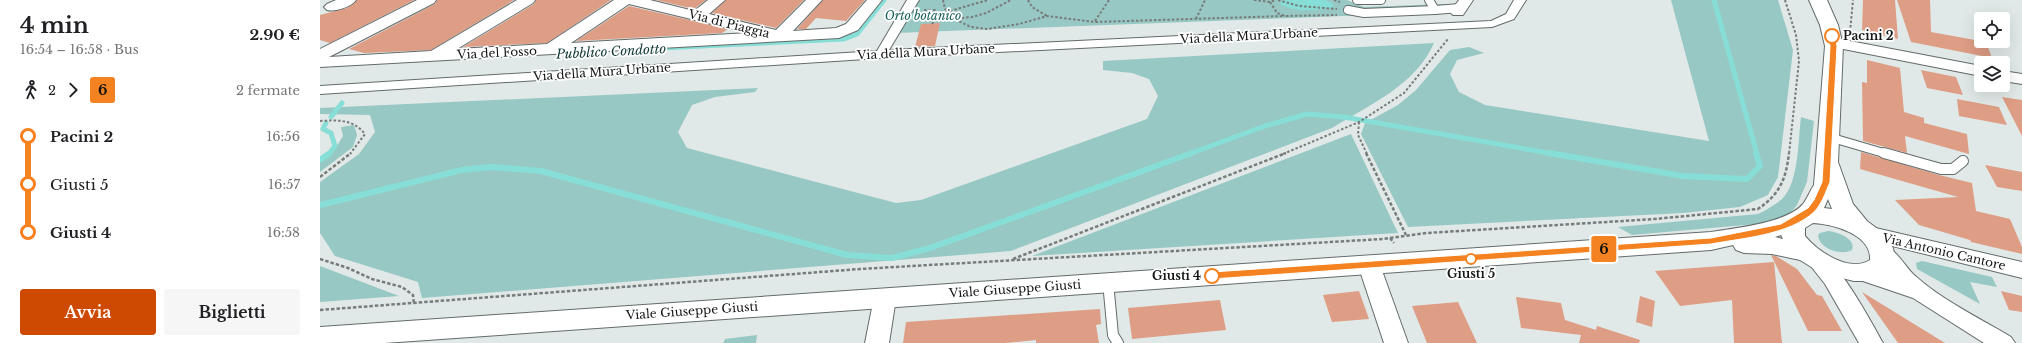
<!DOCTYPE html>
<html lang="it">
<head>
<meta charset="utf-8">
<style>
	:root { --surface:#fff; --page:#f6f6f6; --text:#202124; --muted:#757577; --accent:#ce4901 }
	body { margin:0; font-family:"Libre Baskerville",serif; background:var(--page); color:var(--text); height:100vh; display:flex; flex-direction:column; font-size:15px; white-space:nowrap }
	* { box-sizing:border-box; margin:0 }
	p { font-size:13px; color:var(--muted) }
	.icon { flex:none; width:22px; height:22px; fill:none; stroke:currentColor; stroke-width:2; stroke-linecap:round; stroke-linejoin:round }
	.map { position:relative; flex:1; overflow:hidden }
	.side { display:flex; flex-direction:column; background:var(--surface); width:320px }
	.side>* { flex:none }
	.badge { padding:0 8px; border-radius:3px; font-size:14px; line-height:26px }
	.buttons { position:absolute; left:1654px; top:12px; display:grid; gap:8px }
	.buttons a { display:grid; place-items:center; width:36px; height:36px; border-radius:4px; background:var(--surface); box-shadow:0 4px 16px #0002; font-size:20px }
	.map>.badge { position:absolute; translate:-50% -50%; box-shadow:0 0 0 2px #fff }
	.legs { display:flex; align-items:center; gap:6px; height:44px; padding:0 20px; font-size:13px }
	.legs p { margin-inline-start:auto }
	.headline { display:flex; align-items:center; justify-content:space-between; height:68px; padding:0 20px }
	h1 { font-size:22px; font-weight:800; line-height:30px }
	.button { display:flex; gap:8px; margin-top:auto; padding:8px 20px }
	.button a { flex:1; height:46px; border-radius:4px; background:var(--accent); color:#fff; font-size:16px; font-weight:800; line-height:46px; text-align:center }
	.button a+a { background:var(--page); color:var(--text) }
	ul { padding:0 20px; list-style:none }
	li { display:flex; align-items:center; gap:14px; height:48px; font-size:15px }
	li i { display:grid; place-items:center; width:6px; height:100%; margin:0 5px; background:currentColor }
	li i::after { content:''; width:10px; height:10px; margin:-5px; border:3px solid; border-radius:50%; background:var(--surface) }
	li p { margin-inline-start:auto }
	li:first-child i { background:linear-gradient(#0000 50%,currentColor 0) }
	li:last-child i { background:linear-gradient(currentColor 50%,#0000 0) }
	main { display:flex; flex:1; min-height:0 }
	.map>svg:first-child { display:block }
</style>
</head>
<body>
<main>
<section class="side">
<div class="headline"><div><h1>4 min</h1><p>16:54 – 16:58 · Bus</p></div><b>2.90 €</b></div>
<div class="legs"><svg class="icon" aria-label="walk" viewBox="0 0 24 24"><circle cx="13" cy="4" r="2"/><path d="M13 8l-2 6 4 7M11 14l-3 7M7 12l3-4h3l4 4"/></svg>2<svg class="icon" aria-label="forward" viewBox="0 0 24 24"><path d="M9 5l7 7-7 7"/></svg><b class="badge" style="background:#f58220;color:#111">6</b><p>2 fermate</p></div>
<ul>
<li><i style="color:#f58220"></i><b>Pacini 2</b><p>16:56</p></li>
<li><i style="color:#f58220"></i><span>Giusti 5</span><p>16:57</p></li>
<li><i style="color:#f58220"></i><b>Giusti 4</b><p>16:58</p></li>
</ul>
<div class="button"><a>Avvia</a><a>Biglietti</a></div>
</section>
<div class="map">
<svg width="1702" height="343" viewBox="0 0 1702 343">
	<rect width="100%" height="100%" fill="#e1e9e8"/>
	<!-- green -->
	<g fill="#97c8c3">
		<polygon points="593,0 1027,0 1044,7 1124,4 1129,12 576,33"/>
		<polygon points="1351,0 1458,0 1473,50 1458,177 1448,195 1420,207 1363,213 1088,227 1041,134 1045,123 1078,105 1096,90 1130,50 1149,47 1164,53 1137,60 1130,74 1139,92 1165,105 1389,141"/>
		<path d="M1114,43C1096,85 1049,105 1012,128L691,251L102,298L98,282L15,256L0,233V182L39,154L55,132L50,115L0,114V108L438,88L435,92L395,97L372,105L358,132L367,148L576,203L601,200L827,119L838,96L829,79L812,73L783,70V61Z"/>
		<path d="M1481,117L1494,121L1487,182L1477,205L1469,215L1436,224L1312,235L1298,227L1438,214C1446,210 1455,205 1462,199C1479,183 1478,140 1481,117Z"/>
		<polygon points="34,125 37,135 33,147 0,172 0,162 12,154 23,136 21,127"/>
		<polygon points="1031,134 1078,233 712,256"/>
		<path d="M1508,231C1517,232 1536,238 1532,250C1521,256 1499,249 1498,235L1500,233Z"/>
		<polygon points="1602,261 1672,277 1677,287 1650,282 1660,304 1597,269 1596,263"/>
		<polygon points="0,265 0,266 79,296 0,302"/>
		<polygon points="437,335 436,343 403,343 405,339"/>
	</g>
	<!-- water -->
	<path fill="#87ded6" d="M962,0H1005L1012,3L1014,7C999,10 974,13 960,4Z"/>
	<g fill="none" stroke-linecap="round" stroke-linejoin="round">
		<!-- stream-far1 -->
		<g stroke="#87ded6" stroke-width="5">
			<polyline points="1394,0 1437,154"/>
			<polyline points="300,50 524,39 537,34 564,0"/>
			<polyline points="11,117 22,103"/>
			<polyline points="6,123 3,129 11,133 15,146 9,154"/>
			<polyline points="869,154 945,126 987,114 1024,117 1234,154"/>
		</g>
		<!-- stream -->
		<g stroke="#87ded6" stroke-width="6">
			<polyline points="1229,153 1363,176 1427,179 1440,166 1436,153"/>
			<polyline points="0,160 10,153"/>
			<polyline points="0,205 142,170 171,167 221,171 527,255 572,258 610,248 872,153"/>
		</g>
	</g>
	<!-- building -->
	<g fill="#de9d85">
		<polygon points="37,0 94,0 10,43 0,40 0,15 27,8"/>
		<polygon points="117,0 194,0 111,50 44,53 29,49 115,4"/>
		<polygon points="216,0 291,0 227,43 143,47 214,4"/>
		<polygon points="336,0 386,0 374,9"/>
		<polygon points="406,0 484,0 456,28 392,13"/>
		<polygon points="503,0 545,0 526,21 496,18 486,29 477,29"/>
		<polygon points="1543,0 1575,0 1578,39 1542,30"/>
		<polygon points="1577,0 1610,0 1611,32 1666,42 1672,58 1591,42"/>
		<polygon points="309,6 408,29 402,33 256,41"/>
		<polygon points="620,23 615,46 595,47 601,24"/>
		<polygon points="1547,60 1580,68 1584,112 1604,118 1604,123 1647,134 1649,154 1585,136 1587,153 1543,141 1542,82 1547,83"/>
		<polygon points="1601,70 1636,77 1643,95 1607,88"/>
		<polygon points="1682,97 1702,100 1702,136"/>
		<polygon points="1637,99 1679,107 1687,125 1639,116"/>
		<polygon points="1541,152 1619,175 1652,183 1656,211 1690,219 1702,247 1702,254 1651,242 1650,240 1599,225 1575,200 1638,197 1540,169"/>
		<polygon points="1665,165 1702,172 1702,191 1677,187"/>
		<polygon points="1451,255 1456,256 1477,269 1497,295 1502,296 1522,331 1488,331"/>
		<polygon points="1454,262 1462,343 1414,343 1412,300 1360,306 1335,271"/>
		<polygon points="1039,291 1049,319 1012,322 1003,295"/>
		<polygon points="1681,291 1702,296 1702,312 1689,310"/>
		<polygon points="1542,292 1625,343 1578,343"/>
		<polygon points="1320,296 1335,301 1332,327 1316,322"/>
		<polygon points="1196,297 1241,303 1245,320 1276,330 1277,326 1320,340 1319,343 1259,343 1261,335 1201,328"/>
		<polygon points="900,300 906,330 812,339 808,308"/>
		<polygon points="1138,302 1157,343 1107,343 1092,306"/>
		<polygon points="780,309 781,324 776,325 779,343 716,343 716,340 686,343 583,343 586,322"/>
	</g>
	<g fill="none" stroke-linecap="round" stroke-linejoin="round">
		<defs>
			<g id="service-far1">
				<polyline points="1037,0 1061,0"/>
				<polyline points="1109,0 1115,10 1140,8"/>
				<polyline points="1028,10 1044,13 1115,10"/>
				<polyline points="1509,137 1567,154"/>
			</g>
			<g id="service">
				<polyline points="1564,153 1621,169 1633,169 1643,161"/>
				<polyline points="788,282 793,335 798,343"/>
			</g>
			<polygon id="pedestrian" points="587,0 599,0 569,50 1171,21 1186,14 1194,0 1206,0 1194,19 1172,27 561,58 0,94 0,86 557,51"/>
			<g id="minor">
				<path d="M16,0H36C31,7 15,12 7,10L4,7L7,4Z"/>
				<path d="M97,0H116L114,3L9,57L111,51L197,0H215L213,3L137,49L227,44L294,0H330L374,11L388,0H405L389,14L456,30L486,0H502L473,31L516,28L526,24L547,0H562L538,30L519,38L0,67V49ZM309,4L429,33L251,43Z"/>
				<polygon points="1139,0 1153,0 1143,15 1133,15 1130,12"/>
				<polygon points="1514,38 1661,66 1661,76 1508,46 1506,43 1508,40"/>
				<polygon points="1683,71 1702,74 1702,84 1683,81"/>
				<polygon points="1547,226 1702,262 1702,278 1540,238 1537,233 1540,228"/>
				<path d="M1563,245C1576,249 1584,265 1593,274C1621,300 1658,317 1691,337L1695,343H1664L1593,298L1534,278L1531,272L1534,266L1542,264L1566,272L1553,253L1556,248Z"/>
				<path d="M1497,252C1518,259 1551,322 1563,343H1539L1505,284L1486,260L1490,255Z"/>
				<polygon points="1049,257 1056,260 1060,265 1088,343 1064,343 1038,265 1042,260"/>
				<polygon points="565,290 573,292 576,298 569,343 545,343 554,298 557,292"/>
			</g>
			<path id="primary" d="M1489,0H1507L1518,25L1523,46L1518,162L1533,204L1547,221L1564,234L1573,248L1575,261L1568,272L1562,276L1545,281H1534L1501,273L1480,260L1452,254L1424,253L1416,250L1413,245L1391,250L64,343H0V327L1391,232C1415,228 1467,223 1483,204C1487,199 1490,191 1494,185L1505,46L1500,25ZM1508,199L1512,209L1504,208ZM1493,223C1512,224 1552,234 1550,260C1530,273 1498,252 1485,236V228ZM1461,235L1463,239L1455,237Z"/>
		</defs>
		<!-- service-far1 casing -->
		<use href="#service-far1" stroke="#646b6a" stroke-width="10"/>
		<!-- service casing -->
		<use href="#service" stroke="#646b6a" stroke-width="12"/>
		<!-- pedestrian casing -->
		<use href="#pedestrian" stroke="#646b6a" stroke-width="2"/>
		<!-- minor casing -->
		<use href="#minor" stroke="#646b6a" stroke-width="2"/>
		<!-- primary casing -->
		<use href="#primary" stroke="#646b6a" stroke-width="2"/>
		<!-- path-far1 -->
		<g stroke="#777c7b" stroke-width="2" stroke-dasharray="2.5 2" stroke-linecap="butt">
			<polyline points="623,0 625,9 630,11 630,17"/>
			<polyline points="708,0 712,7 727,16"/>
			<polyline points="934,0 950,2 956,0"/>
			<polyline points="958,0 979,6 1017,9"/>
			<polyline points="1014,0 1020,2"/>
			<polyline points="1465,0 1476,35 1479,61 1469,154"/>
			<polyline points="950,2 957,13 965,16 1017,15"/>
			<polyline points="604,10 616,10 616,14 630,17 651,27 667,29 699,24 727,16 775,22 965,16"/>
			<polyline points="630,11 668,0"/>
			<polyline points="876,19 885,0"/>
			<polyline points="775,21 789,0"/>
			<polyline points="612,24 614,21 652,17 666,13 691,0"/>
			<polyline points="1530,32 1533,0"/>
			<path d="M0,121C18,120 33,119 45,134L30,154"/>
			<polyline points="1039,122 1038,135 1047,154"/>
			<polyline points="963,154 1039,122 1084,93 1128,39"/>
		</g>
		<!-- path -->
		<g stroke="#777c7b" stroke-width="2.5" stroke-dasharray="3.5 2" stroke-linecap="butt">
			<polyline points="1046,153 1086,235"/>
			<polyline points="0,177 31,153"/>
			<polyline points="1070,238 1074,243"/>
			<polyline points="0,259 28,268 52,279 82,287 93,295 94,304"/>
			<polyline points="693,259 966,153"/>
			<path d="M0,310L540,269L1063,239L1107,233L1335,219L1438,209C1460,194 1466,179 1469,153"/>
		</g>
		<!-- service-far1 -->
		<use href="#service-far1" stroke="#fff" stroke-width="8"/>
		<!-- service -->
		<use href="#service" stroke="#fff" stroke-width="10"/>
		<!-- pedestrian -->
		<use href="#pedestrian" fill="#fff" fill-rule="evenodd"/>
		<!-- minor -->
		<use href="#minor" fill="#fff" fill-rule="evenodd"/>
		<!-- primary -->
		<use href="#primary" fill="#fff" fill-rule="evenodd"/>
	</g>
	<!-- line-1 -->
	<path fill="#f58220" stroke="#fff" d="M1512,34L1515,36L1517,46L1510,182C1506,191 1502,204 1494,212C1469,235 1423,238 1391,244L892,279L888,276L892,272L1391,238L1461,224L1488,208L1494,200L1502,182L1510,46L1508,36Z"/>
	<!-- markers -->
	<g fill="#fff" stroke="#f58220" stroke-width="2">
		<circle cx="1512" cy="36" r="7"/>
		<circle cx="1151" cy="259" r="5"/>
		<circle cx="892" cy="276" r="7"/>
	</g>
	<g text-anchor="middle" stroke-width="3.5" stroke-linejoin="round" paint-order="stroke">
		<!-- park labels -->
		<g font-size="12" font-style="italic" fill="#18605b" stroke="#fff">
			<text x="603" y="20">Orto botanico</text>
		</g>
		<!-- street labels -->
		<g font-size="12" fill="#141716" stroke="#fff">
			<text transform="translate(409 24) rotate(14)" y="4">Via di Piaggia</text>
			<text transform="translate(929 36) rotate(-3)" y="4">Via della Mura Urbane</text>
			<text transform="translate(606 52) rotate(-3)" y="4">Via della Mura Urbane</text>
			<text transform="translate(177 53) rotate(-3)" y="4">Via del Fosso</text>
			<text transform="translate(282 72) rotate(-4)" y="4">Via della Mura Urbane</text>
			<text transform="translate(1624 252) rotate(13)" y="4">Via Antonio Cantore</text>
			<text transform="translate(695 289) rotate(-4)" y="4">Viale Giuseppe Giusti</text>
			<text transform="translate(372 311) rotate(-4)" y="4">Viale Giuseppe Giusti</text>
		</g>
		<!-- stop labels -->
		<g font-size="12" font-weight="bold" fill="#141716" stroke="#fff" text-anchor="start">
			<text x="1523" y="40">Pacini 2</text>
			<text x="1151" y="278" text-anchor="middle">Giusti 5</text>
			<text x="881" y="280" text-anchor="end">Giusti 4</text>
		</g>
		<!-- water labels -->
		<g font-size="13" font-style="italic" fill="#103a37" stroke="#fff">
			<text transform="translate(291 51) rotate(-3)" y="5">Pubblico Condotto</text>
		</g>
	</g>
</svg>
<div class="buttons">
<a><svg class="icon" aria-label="locate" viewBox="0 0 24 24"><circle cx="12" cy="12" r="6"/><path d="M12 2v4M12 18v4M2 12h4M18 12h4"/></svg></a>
<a><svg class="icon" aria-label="layers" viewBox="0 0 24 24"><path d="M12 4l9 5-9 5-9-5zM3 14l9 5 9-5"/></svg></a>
</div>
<b class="badge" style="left:1284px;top:249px;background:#f58220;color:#111">6</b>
</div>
</main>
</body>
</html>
